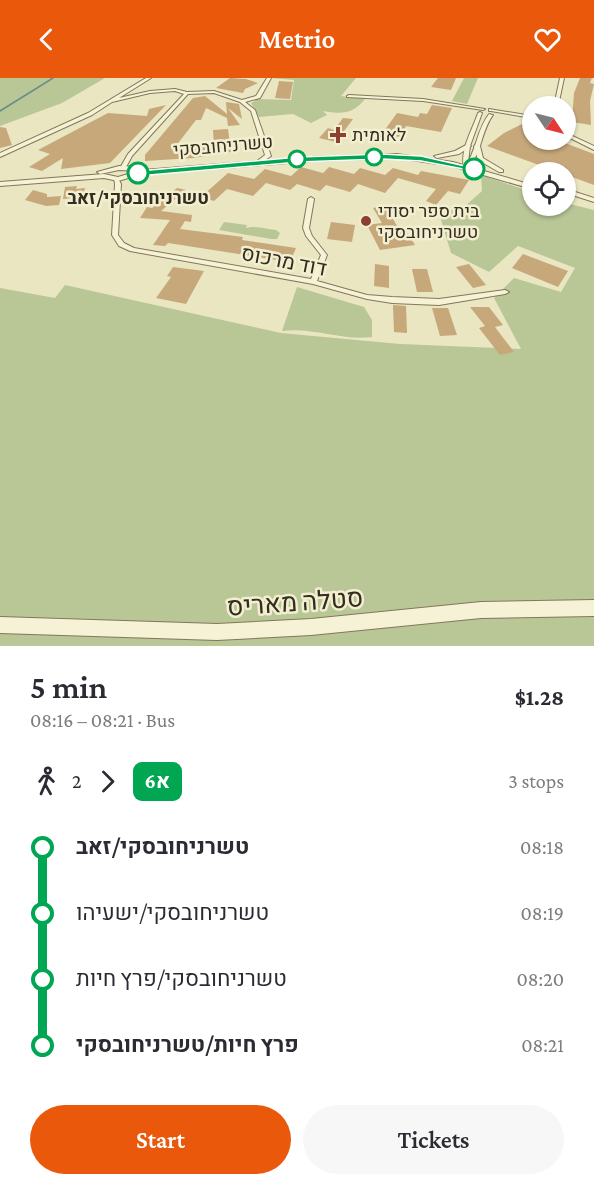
<!DOCTYPE html>
<html lang="en">
<head>
<meta charset="utf-8">
<style>
	:root { --surface:#fff; --page:#f7f7f7; --text:#2b2b33; --muted:#7c7c81; --accent:#ea580c }
	body { margin:0; font-family:"Crimson Pro",Heebo,serif; background:var(--page); color:var(--text); height:100vh; display:flex; flex-direction:column; font-size:22px; white-space:nowrap }
	* { box-sizing:border-box; margin:0 }
	p { font-size:20px; color:var(--muted) }
	.icon { flex:none; width:33px; height:33px; fill:none; stroke:currentColor; stroke-width:2; stroke-linecap:round; stroke-linejoin:round }
	.map { position:relative; height:568px; overflow:hidden }
	.panel { display:flex; flex-direction:column; background:var(--surface); flex:1 }
	.panel>* { flex:none }
	.badge { padding:0 12px; border-radius:9px; font-size:21px; line-height:39px }
	.needle { width:39px; rotate:125deg }
	.tools { position:absolute; left:522px; top:18px; display:grid; gap:12px }
	.tools a { display:grid; place-items:center; width:54px; height:54px; border-radius:50%; background:var(--surface); box-shadow:0 2px 4px #0004; font-size:30px }
	.map>.badge { position:absolute; translate:-50% -50%; box-shadow:0 0 0 3px #fff }
	.legs { display:flex; align-items:center; gap:9px; height:66px; padding:0 30px; font-size:20px }
	.legs p { margin-inline-start:auto }
	.headline { display:flex; align-items:center; justify-content:space-between; height:102px; padding:0 30px }
	h1 { font-size:33px; font-weight:600; line-height:45px }
	.action { display:flex; gap:12px; margin-top:auto; padding:12px 30px }
	.action a { flex:1; height:69px; border-radius:36px; background:var(--accent); color:#fff; font-size:24px; font-weight:600; line-height:69px; text-align:center }
	.action a+a { background:var(--page); color:var(--text) }
	ul { padding:0 30px; list-style:none }
	li { display:flex; align-items:center; gap:21px; height:66px; font-size:22px }
	li i { display:grid; place-items:center; width:9px; height:100%; margin:0 8px; background:currentColor }
	li i::after { content:''; width:15px; height:15px; margin:-8px; border:4px solid; border-radius:50%; background:var(--surface) }
	li p { margin-inline-start:auto }
	li:first-child i { background:linear-gradient(#0000 50%,currentColor 0) }
	li:last-child i { background:linear-gradient(currentColor 50%,#0000 0) }
	header { display:flex; justify-content:space-between; align-items:center; height:78px; padding:0 30px; background:var(--accent); color:#fff; font-size:27px; font-weight:600 }
	.map>svg:first-child { display:block }
</style>
</head>
<body>
<header><svg class="icon" aria-label="back" viewBox="0 0 24 24"><path d="M15 5l-7 7 7 7"/></svg>Metrio<svg class="icon" aria-label="heart" viewBox="0 0 24 24"><path d="M12 20l-8-8c-3-5 5-10 8-4 3-6 11-1 8 4z"/></svg></header>
<div class="map">
<svg width="594" height="568" viewBox="0 0 594 568">
	<rect width="100%" height="100%" fill="#eae6c2"/>
	<!-- green -->
	<g fill="#b9c797">
		<polygon points="0,0 105,0 62,25 0,48"/>
		<path d="M271,0H356L341,18L365,21C352,37 341,36 323,33L327,37L311,45L293,36L259,39L251,25L258,21L291,22L294,2Z"/>
		<polygon points="464,0 478,0 467,26 452,23"/>
		<polygon points="481,97 532,114 532,128 566,128 566,125 594,132 594,568 0,568 0,210 55,220 65,207 281,255 400,266 521,271 494,220 514,200 561,214 575,190 518,168 489,194 451,175 439,135 464,129 482,113"/>
		<path d="M224,144L247,147L246,150C257,147 265,151 276,152L280,155L277,161H271L219,152Z"/>
		<path d="M297,209L364,229L372,242V259C342,263 313,249 282,253Z"/>
	</g>
	<g fill="none" stroke-linecap="round" stroke-linejoin="round">
		<!-- stream -->
		<polyline stroke="#6c8b88" stroke-width="1.5" points="0,33 53,0"/>
	</g>
	<!-- building -->
	<g fill="#c6a87b">
		<polygon points="230,0 246,1 258,5 245,11 243,15 216,10"/>
		<polygon points="438,0 456,0 451,12 431,9"/>
		<polygon points="580,0 592,0 590,5 594,6 590,23 591,47 572,44 574,15"/>
		<polygon points="279,3 293,4 290,21 275,20"/>
		<polygon points="205,18 227,36 226,24 239,26 242,41 228,30 240,47 228,48 227,40 206,30 201,42 196,42 172,73 214,66 213,52 228,51 231,74 193,80 145,83 145,77 193,20"/>
		<polygon points="166,27 110,85 61,91 63,80 42,93 29,89 50,76 38,72 108,35 147,38 149,31"/>
		<polygon points="432,27 452,30 441,54 406,48 400,59 382,56 397,35 418,39 420,35 427,36"/>
		<polygon points="343,40 353,41 336,64 319,60 328,50 334,52"/>
		<polygon points="530,42 532,42 532,62 557,62 594,76 594,107 487,68 504,55"/>
		<polygon points="0,49 6,50 12,67 0,70"/>
		<polygon points="301,89 323,95 329,89 354,96 360,90 385,97 393,90 418,97 421,93 469,102 460,116 448,113 436,127 426,123 436,111 398,100 385,115 358,106 350,114 326,107 320,113 297,106 290,112 266,105 253,118 227,111 214,123 201,119 228,95 254,101 265,91 291,98"/>
		<polygon points="77,108 76,111 85,110 83,119 63,121 65,109"/>
		<polygon points="177,110 186,112 161,133 192,137 191,144 185,143 180,151 243,159 242,162 296,170 290,184 168,165 165,168 153,167 170,142 140,140 147,129 152,130"/>
		<polygon points="33,112 47,116 47,119 61,118 59,127 46,128 25,122"/>
		<polygon points="385,128 399,151 404,150 415,167 380,172 367,147 382,145 373,130"/>
		<polygon points="331,144 355,147 352,164 327,161"/>
		<polygon points="523,176 568,193 558,209 512,190"/>
		<polygon points="375,186 389,188 389,210 374,208"/>
		<polygon points="469,186 486,207 473,210 456,189"/>
		<polygon points="173,189 204,193 186,226 156,220 171,199 167,198"/>
		<polygon points="412,191 427,191 433,214 417,214"/>
		<polygon points="393,227 406,228 407,255 394,254"/>
		<polygon points="470,229 489,229 503,247 495,249 514,274 500,277 479,250 485,248"/>
		<polygon points="432,230 448,230 457,257 440,258"/>
	</g>
	<g fill="none" stroke-linecap="round" stroke-linejoin="round">
		<defs>
			<g id="minor">
				<polygon points="146,0 151,0 119,20 150,13 175,11 187,14 214,13 242,22 256,18 267,0 271,0 260,20 245,24 255,32 271,78 261,85 256,84 265,77 251,33 240,24 214,15 188,16 132,78 125,91 121,91 120,90 128,76 184,16 175,13 150,15 112,24 92,37 0,79 0,75 88,35"/>
				<polygon points="560,0 564,0 558,28 554,28"/>
				<polygon points="349,17 423,21 485,31 483,32 423,23 347,19 347,18"/>
				<polygon points="489,31 532,38 532,40 491,33 489,33"/>
				<path d="M480,34L482,35L470,68L468,84C477,68 478,50 489,36L493,37C481,53 482,75 468,90H464C460,71 472,53 478,35Z"/>
				<polygon points="566,55 594,68 594,72 566,58"/>
				<polygon points="114,100 118,100 121,106 118,157 124,165 134,170 311,201 321,177 306,158 303,150 308,121 311,119 314,121 309,150 312,158 327,177 317,203 367,217 392,219 439,221 505,212 509,214 505,216 439,227 392,225 367,221 313,206 130,173 119,168 112,157 115,106"/>
			</g>
			<g id="tertiary">
				<polygon points="468,66 471,68 470,69 459,76 437,80 434,78 455,73"/>
				<polygon points="477,66 480,68 483,80 503,92 503,94 499,94 478,82 474,68"/>
				<polygon points="397,76 453,84 532,107 532,111 452,88 397,80 311,83 139,97 118,103 104,100 0,108 0,104 104,96 118,99 138,93 119,92 100,96 97,94 119,88 141,89 143,90 143,92 311,79"/>
				<polygon points="566,111 594,120 594,124 566,115"/>
				<polygon points="594,522 594,538 481,540 311,557 217,562 0,555 0,539 217,546 311,541 481,524"/>
			</g>
		</defs>
		<!-- minor casing -->
		<use href="#minor" stroke="#83775b" stroke-width="2"/>
		<!-- tertiary casing -->
		<use href="#tertiary" stroke="#83775b" stroke-width="2"/>
		<!-- minor -->
		<use href="#minor" fill="#f6f2d5" fill-rule="evenodd"/>
		<!-- tertiary -->
		<use href="#tertiary" fill="#f6f2d5" fill-rule="evenodd"/>
	</g>
	<!-- line-1 -->
	<polygon fill="#00a651" stroke="#fff" stroke-width="1.5" points="382,76 421,78 478,91 474,93 421,83 382,81 299,84 138,98 134,95 138,93 299,79"/>
	<!-- markers -->
	<g fill="#8d402f" stroke="#f2efd1" stroke-width="2">
		<path d="M335 48h6v6h6v6h-6v6h-6v-6h-6v-6h6z"/>
		<circle cx="366" cy="143" r="6"/>
	</g>
	<g fill="#fff" stroke="#00a651" stroke-width="3">
		<circle cx="374" cy="79" r="8"/>
		<circle cx="297" cy="81" r="8"/>
		<circle cx="474" cy="91" r="10"/>
		<circle cx="138" cy="95" r="10"/>
	</g>
	<g text-anchor="middle" stroke-width="5" stroke-linejoin="round" paint-order="stroke">
		<!-- far-poi labels -->
		<g font-size="18" fill="#342c1e" stroke="#f2efd1" text-anchor="start">
			<text x="352" y="63">לאומית</text>
			<text x="378" y="139">בית ספר יסודי<tspan x="378" dy="21">טשרניחובסקי</tspan></text>
		</g>
		<!-- far-street labels -->
		<g font-size="18" fill="#342c1e" stroke="#f2efd1">
			<text transform="translate(223 68) rotate(-5)" y="6">טשרניחובסקי</text>
		</g>
		<!-- far-stop labels -->
		<g font-size="18" font-weight="bold" fill="#342c1e" stroke="#f2efd1">
			<text x="138" y="126">טשרניחובסקי/זאב</text>
		</g>
		<!-- street labels -->
		<g font-size="21" fill="#342c1e" stroke="#f2efd1">
			<text transform="translate(284 183) rotate(11)" y="7">דוד מרכוס</text>
		</g>
		<!-- near-street labels -->
		<g font-size="26" fill="#342c1e" stroke="#f2efd1">
			<text transform="translate(295 524) rotate(-4)" y="9">סטלה מאריס</text>
		</g>
	</g>
</svg>
<div class="tools">
<a><svg class="needle" viewBox="-14 -14 28 28"><path d="M0-13l5 13h-10z" fill="#e53935"/><path d="M0 13l5-13h-10z" fill="#7c7c81"/></svg></a>
<a><svg class="icon" aria-label="locate" viewBox="0 0 24 24"><circle cx="12" cy="12" r="6"/><path d="M12 2v4M12 18v4M2 12h4M18 12h4"/></svg></a>
</div>
</div>
<section class="panel">
<div class="headline"><div><h1>5 min</h1><p>08:16 – 08:21 · Bus</p></div><b>$1.28</b></div>
<div class="legs"><svg class="icon" aria-label="walk" viewBox="0 0 24 24"><circle cx="13" cy="4" r="2"/><path d="M13 8l-2 6 4 7M11 14l-3 7M7 12l3-4h3l4 4"/></svg>2<svg class="icon" aria-label="forward" viewBox="0 0 24 24"><path d="M9 5l7 7-7 7"/></svg><b class="badge" style="background:#00a651;color:#fff">6א</b><p>3 stops</p></div>
<ul>
<li><i style="color:#00a651"></i><b>טשרניחובסקי/זאב</b><p>08:18</p></li>
<li><i style="color:#00a651"></i><span>טשרניחובסקי/ישעיהו</span><p>08:19</p></li>
<li><i style="color:#00a651"></i><span>טשרניחובסקי/פרץ חיות</span><p>08:20</p></li>
<li><i style="color:#00a651"></i><b>פרץ חיות/טשרניחובסקי</b><p>08:21</p></li>
</ul>
<div class="action"><a>Start</a><a>Tickets</a></div>
</section>
</body>
</html>
